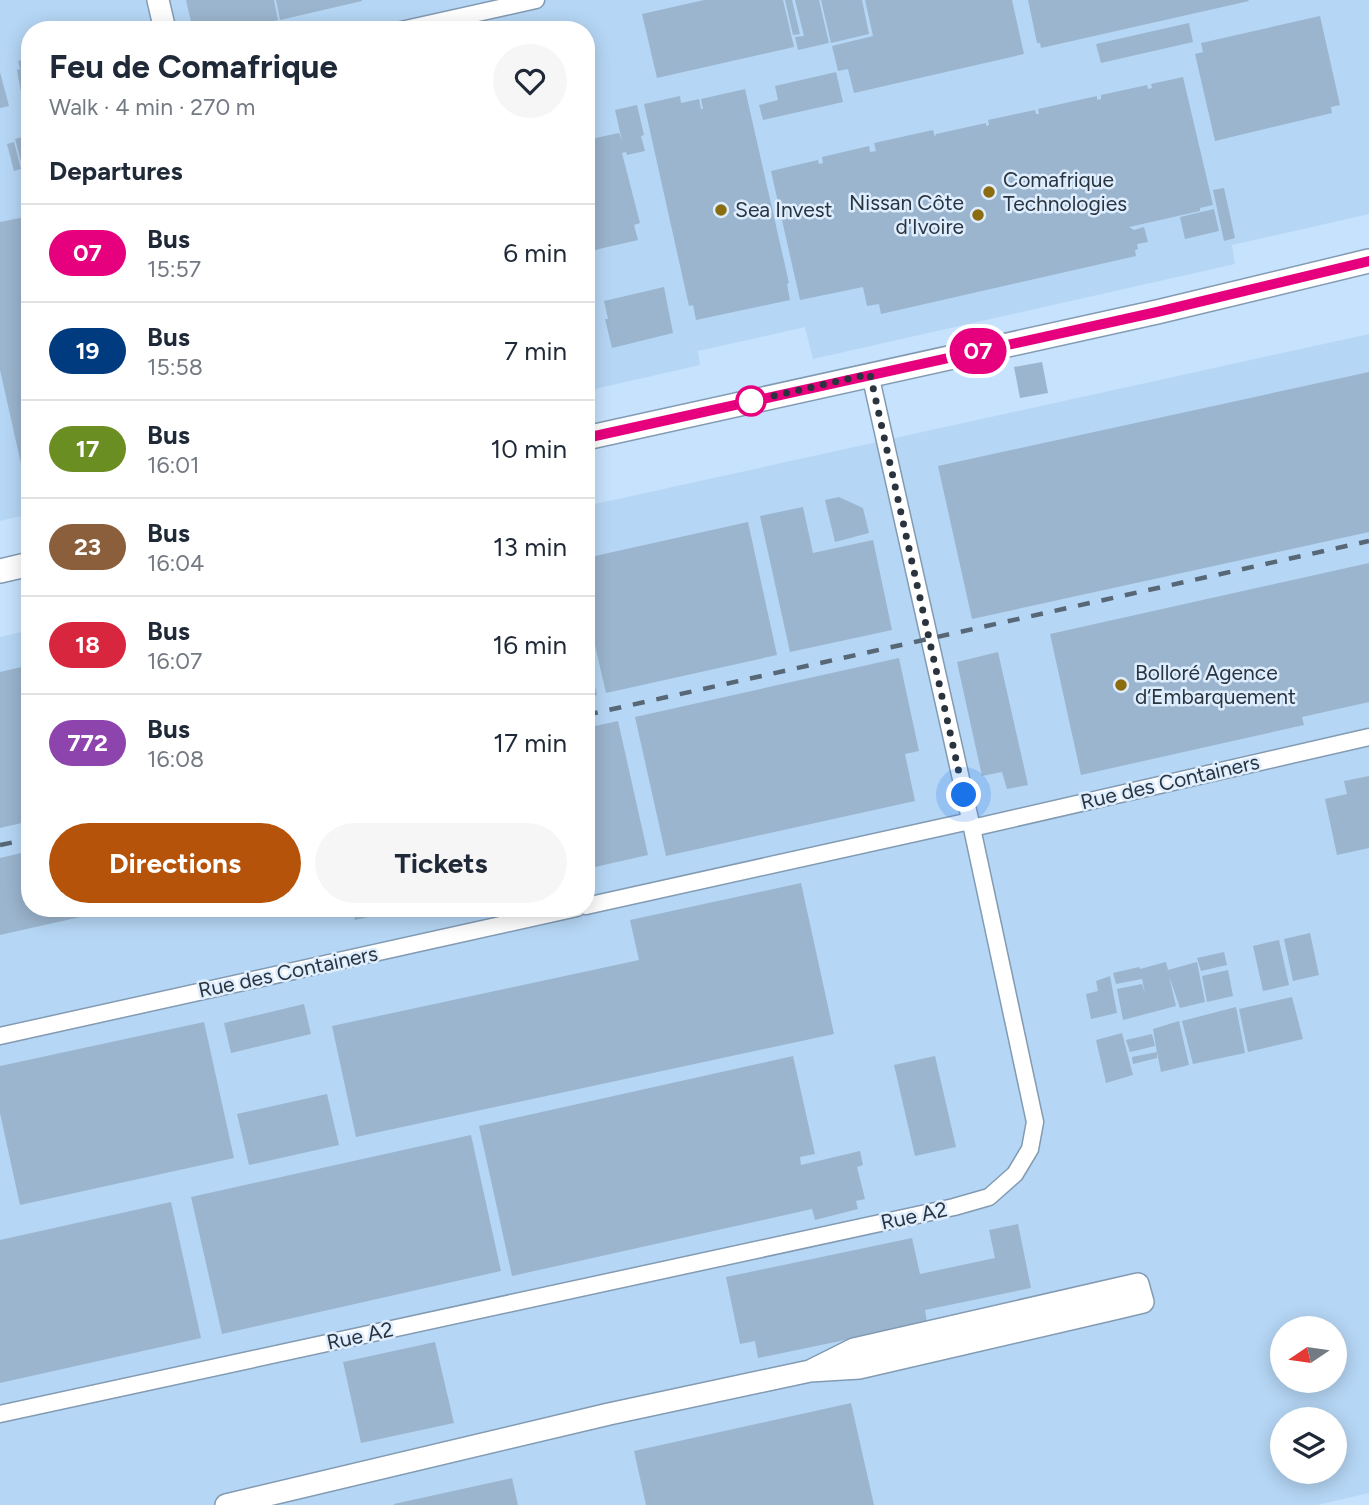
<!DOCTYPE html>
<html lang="en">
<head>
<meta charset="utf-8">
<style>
	:root { --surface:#fff; --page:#f6f6f7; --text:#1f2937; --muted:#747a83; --line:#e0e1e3; --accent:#b45309 }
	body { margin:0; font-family:Figtree,sans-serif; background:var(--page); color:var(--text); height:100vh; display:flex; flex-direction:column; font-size:26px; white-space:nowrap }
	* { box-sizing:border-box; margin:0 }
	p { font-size:23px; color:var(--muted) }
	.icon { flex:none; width:38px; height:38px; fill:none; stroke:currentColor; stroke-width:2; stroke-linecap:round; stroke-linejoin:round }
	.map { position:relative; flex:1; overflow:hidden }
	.drawer { position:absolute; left:21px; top:21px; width:574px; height:896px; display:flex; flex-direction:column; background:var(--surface); border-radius:28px; box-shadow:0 4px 18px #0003 }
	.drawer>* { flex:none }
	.badge { padding:0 14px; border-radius:23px; font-size:24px; line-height:46px }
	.needle { width:46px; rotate:257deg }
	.tools { position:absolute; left:1270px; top:1316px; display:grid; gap:14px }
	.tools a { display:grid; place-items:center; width:77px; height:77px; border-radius:50%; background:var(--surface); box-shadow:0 4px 18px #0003; font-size:35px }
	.you { position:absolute; width:35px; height:35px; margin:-18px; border:5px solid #fff; border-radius:50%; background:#1a73e8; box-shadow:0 0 0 10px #1a73e833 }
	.map>.badge { position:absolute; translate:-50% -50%; box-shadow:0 0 0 4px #fff }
	h2 { padding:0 28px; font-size:26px; line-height:63px }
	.round { display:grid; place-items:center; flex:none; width:74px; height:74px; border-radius:37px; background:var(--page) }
	.headline { display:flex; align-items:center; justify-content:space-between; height:119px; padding:0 28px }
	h1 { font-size:33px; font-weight:700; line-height:52px }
	.primary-button { display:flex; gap:14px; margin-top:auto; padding:14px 28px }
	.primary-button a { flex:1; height:80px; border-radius:42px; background:var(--accent); color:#fff; font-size:28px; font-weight:700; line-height:80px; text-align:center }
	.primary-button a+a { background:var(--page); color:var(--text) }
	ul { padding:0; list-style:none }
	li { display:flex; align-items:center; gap:21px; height:98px; padding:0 28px; border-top:2px solid var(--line) }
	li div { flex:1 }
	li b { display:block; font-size:26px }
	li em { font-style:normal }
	li .badge { min-width:77px; font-weight:700; text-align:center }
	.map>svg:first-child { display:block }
</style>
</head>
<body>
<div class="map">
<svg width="1369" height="1505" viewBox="0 0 1369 1505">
	<rect width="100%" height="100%" fill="#c7e2fd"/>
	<!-- built -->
	<g fill="#b5d6f5" fill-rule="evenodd">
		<polygon points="0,0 1369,0 1369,214 1232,245 1235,264 813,359 805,327 698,351 700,365 586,391 586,30 30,30 30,514 0,521"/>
		<path d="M1369,334V1493L1317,1505H0V637L30,630V908H586V506ZM1283,1328H1335V1381H1283ZM1283,1419H1335V1472H1283Z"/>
	</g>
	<!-- building -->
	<g fill="#9bb5ce">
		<polygon points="186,0 274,0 278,20 236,30 193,30"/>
		<polygon points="276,0 362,0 362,1 280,20"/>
		<polygon points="704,0 783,0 794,47 657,78 642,14"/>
		<polygon points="785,0 792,0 800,34 793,35"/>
		<polygon points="795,0 819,0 829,43 798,50 795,37 804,36"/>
		<polygon points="821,0 862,0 869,34 831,43"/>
		<polygon points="865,0 1012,0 1024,54 854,93 848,69 838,71 832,46 873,36"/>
		<polygon points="1028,0 1248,0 1249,1 1041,48 1040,43 1037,43"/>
		<polygon points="1320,16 1340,105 1331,107 1332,113 1215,141 1195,54 1203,52 1201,43"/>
		<polygon points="1189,23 1193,42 1101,63 1096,44"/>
		<polygon points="30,58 30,90 21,92 17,70 20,69 18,61"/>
		<polygon points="0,72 9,106 0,108"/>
		<polygon points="836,72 843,102 763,120 759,105 778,100 775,86"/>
		<polygon points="1183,77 1213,205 1200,208 1200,211 1129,227 1134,230 1144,227 1148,242 1137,244 1138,249 1135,250 1136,256 881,314 879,304 867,306 863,287 800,300 771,171 818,160 819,164 823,163 822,157 869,146 870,152 876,151 874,143 933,130 935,137 936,134 986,123 986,126 989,125 988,120 1035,110 1036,114 1039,114 1038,109 1097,96 1097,100 1101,99 1101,95 1147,85 1148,89 1152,88 1151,84"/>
		<polygon points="745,89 789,283 787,284 790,300 696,320 693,305 689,306 644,104 680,96 681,103 699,99 701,109 703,109 701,99"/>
		<polygon points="637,105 644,135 641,136 645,151 627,155 626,152 622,153 640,223 634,225 638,240 586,252 586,166 589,165 586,140 619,133 622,141 615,110"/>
		<polygon points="23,137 27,150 30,150 30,172 24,173 15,139"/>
		<polygon points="14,142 21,169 14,171 7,144"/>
		<polygon points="1224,188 1235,238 1224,241 1213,190"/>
		<polygon points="1214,209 1219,231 1185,239 1180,217"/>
		<polygon points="30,216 30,467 22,468 0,370 0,222"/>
		<polygon points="664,287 673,333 612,348 605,319 608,319 604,301"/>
		<polygon points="1042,362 1048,393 1020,398 1014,367"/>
		<polygon points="1369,372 1369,532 972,619 938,466"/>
		<polygon points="839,497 863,508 869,533 835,542 825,500"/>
		<polygon points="803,507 813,553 873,540 892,630 790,652 760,516"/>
		<polygon points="748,522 777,655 606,693 586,606 586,558"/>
		<polygon points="1369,563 1369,702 1302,717 1304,725 1081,775 1050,634"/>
		<polygon points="586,652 597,695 586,698"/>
		<polygon points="998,652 1028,785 1007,789 1002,772 982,776 957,662"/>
		<polygon points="899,658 919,751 905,754 915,801 666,856 635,717"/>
		<polygon points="30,665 30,821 0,828 0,672"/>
		<polygon points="618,721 648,855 586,869 586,728"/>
		<polygon points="1369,776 1369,848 1337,855 1325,799 1347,794 1344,781"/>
		<polygon points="30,851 30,908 116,909 0,935 0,858"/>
		<polygon points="801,883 834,1034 356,1137 332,1026 639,960 630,920"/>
		<polygon points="352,908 404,908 404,909 355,920"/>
		<polygon points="1310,933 1319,975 1293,981 1284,939"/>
		<polygon points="1279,940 1289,985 1263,991 1253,946"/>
		<polygon points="1224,952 1227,965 1201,971 1197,958"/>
		<polygon points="1166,962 1168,970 1197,962 1205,1002 1180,1008 1169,976 1176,1006 1123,1020 1117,989 1142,984 1145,993 1142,979 1116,984 1113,973 1139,967 1140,969"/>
		<polygon points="1228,970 1233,996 1207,1002 1202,976"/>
		<polygon points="1110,976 1117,1013 1091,1019 1086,994 1098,991 1096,981"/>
		<polygon points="1292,997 1303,1039 1248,1052 1239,1009"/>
		<polygon points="304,1004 311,1034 231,1053 224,1023"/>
		<polygon points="1236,1007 1245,1053 1193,1064 1182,1021"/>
		<polygon points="1179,1021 1189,1065 1161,1072 1157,1052 1157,1058 1133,1064 1132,1057 1157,1052 1153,1029"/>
		<polygon points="204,1022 234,1158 20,1205 0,1113 0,1066"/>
		<polygon points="1122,1033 1133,1075 1106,1083 1096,1040"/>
		<polygon points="1152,1034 1155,1046 1130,1052 1126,1040"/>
		<polygon points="793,1056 815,1154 800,1157 801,1165 860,1151 863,1165 857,1167 865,1199 856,1201 858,1209 815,1220 812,1209 512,1276 479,1126"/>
		<polygon points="935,1056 956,1147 915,1156 894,1065"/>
		<polygon points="327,1094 339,1145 249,1165 237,1114"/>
		<polygon points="471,1135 501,1271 222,1334 191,1197"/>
		<polygon points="171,1202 201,1338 0,1383 0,1240"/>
		<polygon points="1018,1224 1031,1288 925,1310 927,1323 758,1358 755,1341 740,1344 726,1277 912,1238 920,1274 995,1258 989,1230"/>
		<polygon points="435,1342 454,1423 361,1443 343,1362"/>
		<polygon points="851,1403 874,1505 646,1505 634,1451"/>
		<polygon points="512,1478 518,1505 394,1505 394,1504"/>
	</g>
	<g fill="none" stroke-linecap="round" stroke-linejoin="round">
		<defs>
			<g id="minor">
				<polyline points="401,30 536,0"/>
				<polyline points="972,828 1369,737"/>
				<polyline points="586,906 970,821"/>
				<polyline points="0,1036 577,908"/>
				<polyline points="0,1414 954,1207 989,1197 1015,1174 1030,1149 1035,1122 972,828 870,374"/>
			</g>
			<g id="tertiary">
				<polyline points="158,0 165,30"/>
				<polyline points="226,1505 609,1414 810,1371 859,1368 1118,1308 1143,1302 1138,1284 854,1349 810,1371"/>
			</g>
			<g id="secondary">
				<polyline points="586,438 1157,312 1369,261"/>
				<polyline points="0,571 30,564"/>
			</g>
		</defs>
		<!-- minor casing -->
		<use href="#minor" stroke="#829bb3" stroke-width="19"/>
		<!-- tertiary casing -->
		<use href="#tertiary" stroke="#829bb3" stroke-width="24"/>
		<!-- secondary casing -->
		<use href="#secondary" stroke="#829bb3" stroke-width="26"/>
		<!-- minor -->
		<use href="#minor" stroke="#fff" stroke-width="16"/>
		<!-- tertiary -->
		<use href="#tertiary" stroke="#fff" stroke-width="21"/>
		<!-- secondary -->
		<use href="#secondary" stroke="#fff" stroke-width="23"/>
		<!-- rail -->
		<g stroke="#586776" stroke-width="4.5" stroke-dasharray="12 12" stroke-linecap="butt">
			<polyline points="586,715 1369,541"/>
			<polyline points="0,845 30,839"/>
		</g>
	</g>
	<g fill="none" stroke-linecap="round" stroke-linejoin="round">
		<defs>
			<polyline id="line" points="586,438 1157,312 1369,261"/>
		</defs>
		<!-- line casing -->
		<use href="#line" stroke="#fff" stroke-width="16"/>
		<!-- line -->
		<use href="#line" stroke="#e6007e" stroke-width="10"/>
		<!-- walk -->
		<polyline stroke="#2a343e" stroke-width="7" stroke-dasharray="0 12.6" points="751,401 738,404 870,374 964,795"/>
	</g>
	<!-- markers -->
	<g fill="#8b6c0e" stroke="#deeefe" stroke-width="2.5">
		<circle cx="989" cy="192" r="7"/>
		<circle cx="721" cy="210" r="7"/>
		<circle cx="978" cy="215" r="7"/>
		<circle cx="1121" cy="685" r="7"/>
	</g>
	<circle fill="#fff" stroke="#e6007e" stroke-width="3.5" cx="751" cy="401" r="14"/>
	<g text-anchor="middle" stroke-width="5" stroke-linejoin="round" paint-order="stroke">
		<!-- poi labels -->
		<g font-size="21" fill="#2a343e" stroke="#deeefe" text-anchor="start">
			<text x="1003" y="187">Comafrique<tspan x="1003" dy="24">Technologies</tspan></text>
			<text x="964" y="210" text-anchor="end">Nissan Côte<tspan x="964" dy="24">d'Ivoire</tspan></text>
			<text x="735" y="217">Sea Invest</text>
			<text x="1135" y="680">Bolloré Agence<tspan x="1135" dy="24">d‘Embarquement</tspan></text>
		</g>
		<!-- street labels -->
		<g font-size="21" fill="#2a343e" stroke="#deeefe">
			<text transform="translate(1170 782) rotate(-13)" y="7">Rue des Containers</text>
			<text transform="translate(288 972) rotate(-12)" y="7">Rue des Containers</text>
			<text transform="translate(914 1216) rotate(-12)" y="7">Rue A2</text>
			<text transform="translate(360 1336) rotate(-12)" y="7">Rue A2</text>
		</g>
	</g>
</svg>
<div class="tools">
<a><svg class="needle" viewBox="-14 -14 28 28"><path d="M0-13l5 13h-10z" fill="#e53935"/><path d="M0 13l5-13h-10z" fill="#747a83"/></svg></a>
<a><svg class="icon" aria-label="layers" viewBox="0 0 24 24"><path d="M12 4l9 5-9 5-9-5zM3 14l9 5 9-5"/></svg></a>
</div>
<div class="you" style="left:964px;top:795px"></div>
<b class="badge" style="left:978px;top:351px;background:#e6007e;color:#fff">07</b>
<section class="drawer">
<div class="headline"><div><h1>Feu de Comafrique</h1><p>Walk · 4 min · 270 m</p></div><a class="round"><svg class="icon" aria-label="heart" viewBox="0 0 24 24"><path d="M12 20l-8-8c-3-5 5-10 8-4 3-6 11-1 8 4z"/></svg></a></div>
<h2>Departures</h2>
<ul>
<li><span class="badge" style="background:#e6007e;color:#fff">07</span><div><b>Bus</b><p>15:57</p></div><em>6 min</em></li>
<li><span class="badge" style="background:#003b80;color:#fff">19</span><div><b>Bus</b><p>15:58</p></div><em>7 min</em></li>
<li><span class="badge" style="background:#6b8e23;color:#fff">17</span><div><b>Bus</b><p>16:01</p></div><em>10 min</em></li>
<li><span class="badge" style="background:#8b5e3c;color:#fff">23</span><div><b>Bus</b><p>16:04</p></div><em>13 min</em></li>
<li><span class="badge" style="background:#d7263d;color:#fff">18</span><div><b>Bus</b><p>16:07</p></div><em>16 min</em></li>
<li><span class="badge" style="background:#8e44ad;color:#fff">772</span><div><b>Bus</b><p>16:08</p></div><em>17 min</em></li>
</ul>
<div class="primary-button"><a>Directions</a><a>Tickets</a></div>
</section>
</div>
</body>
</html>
